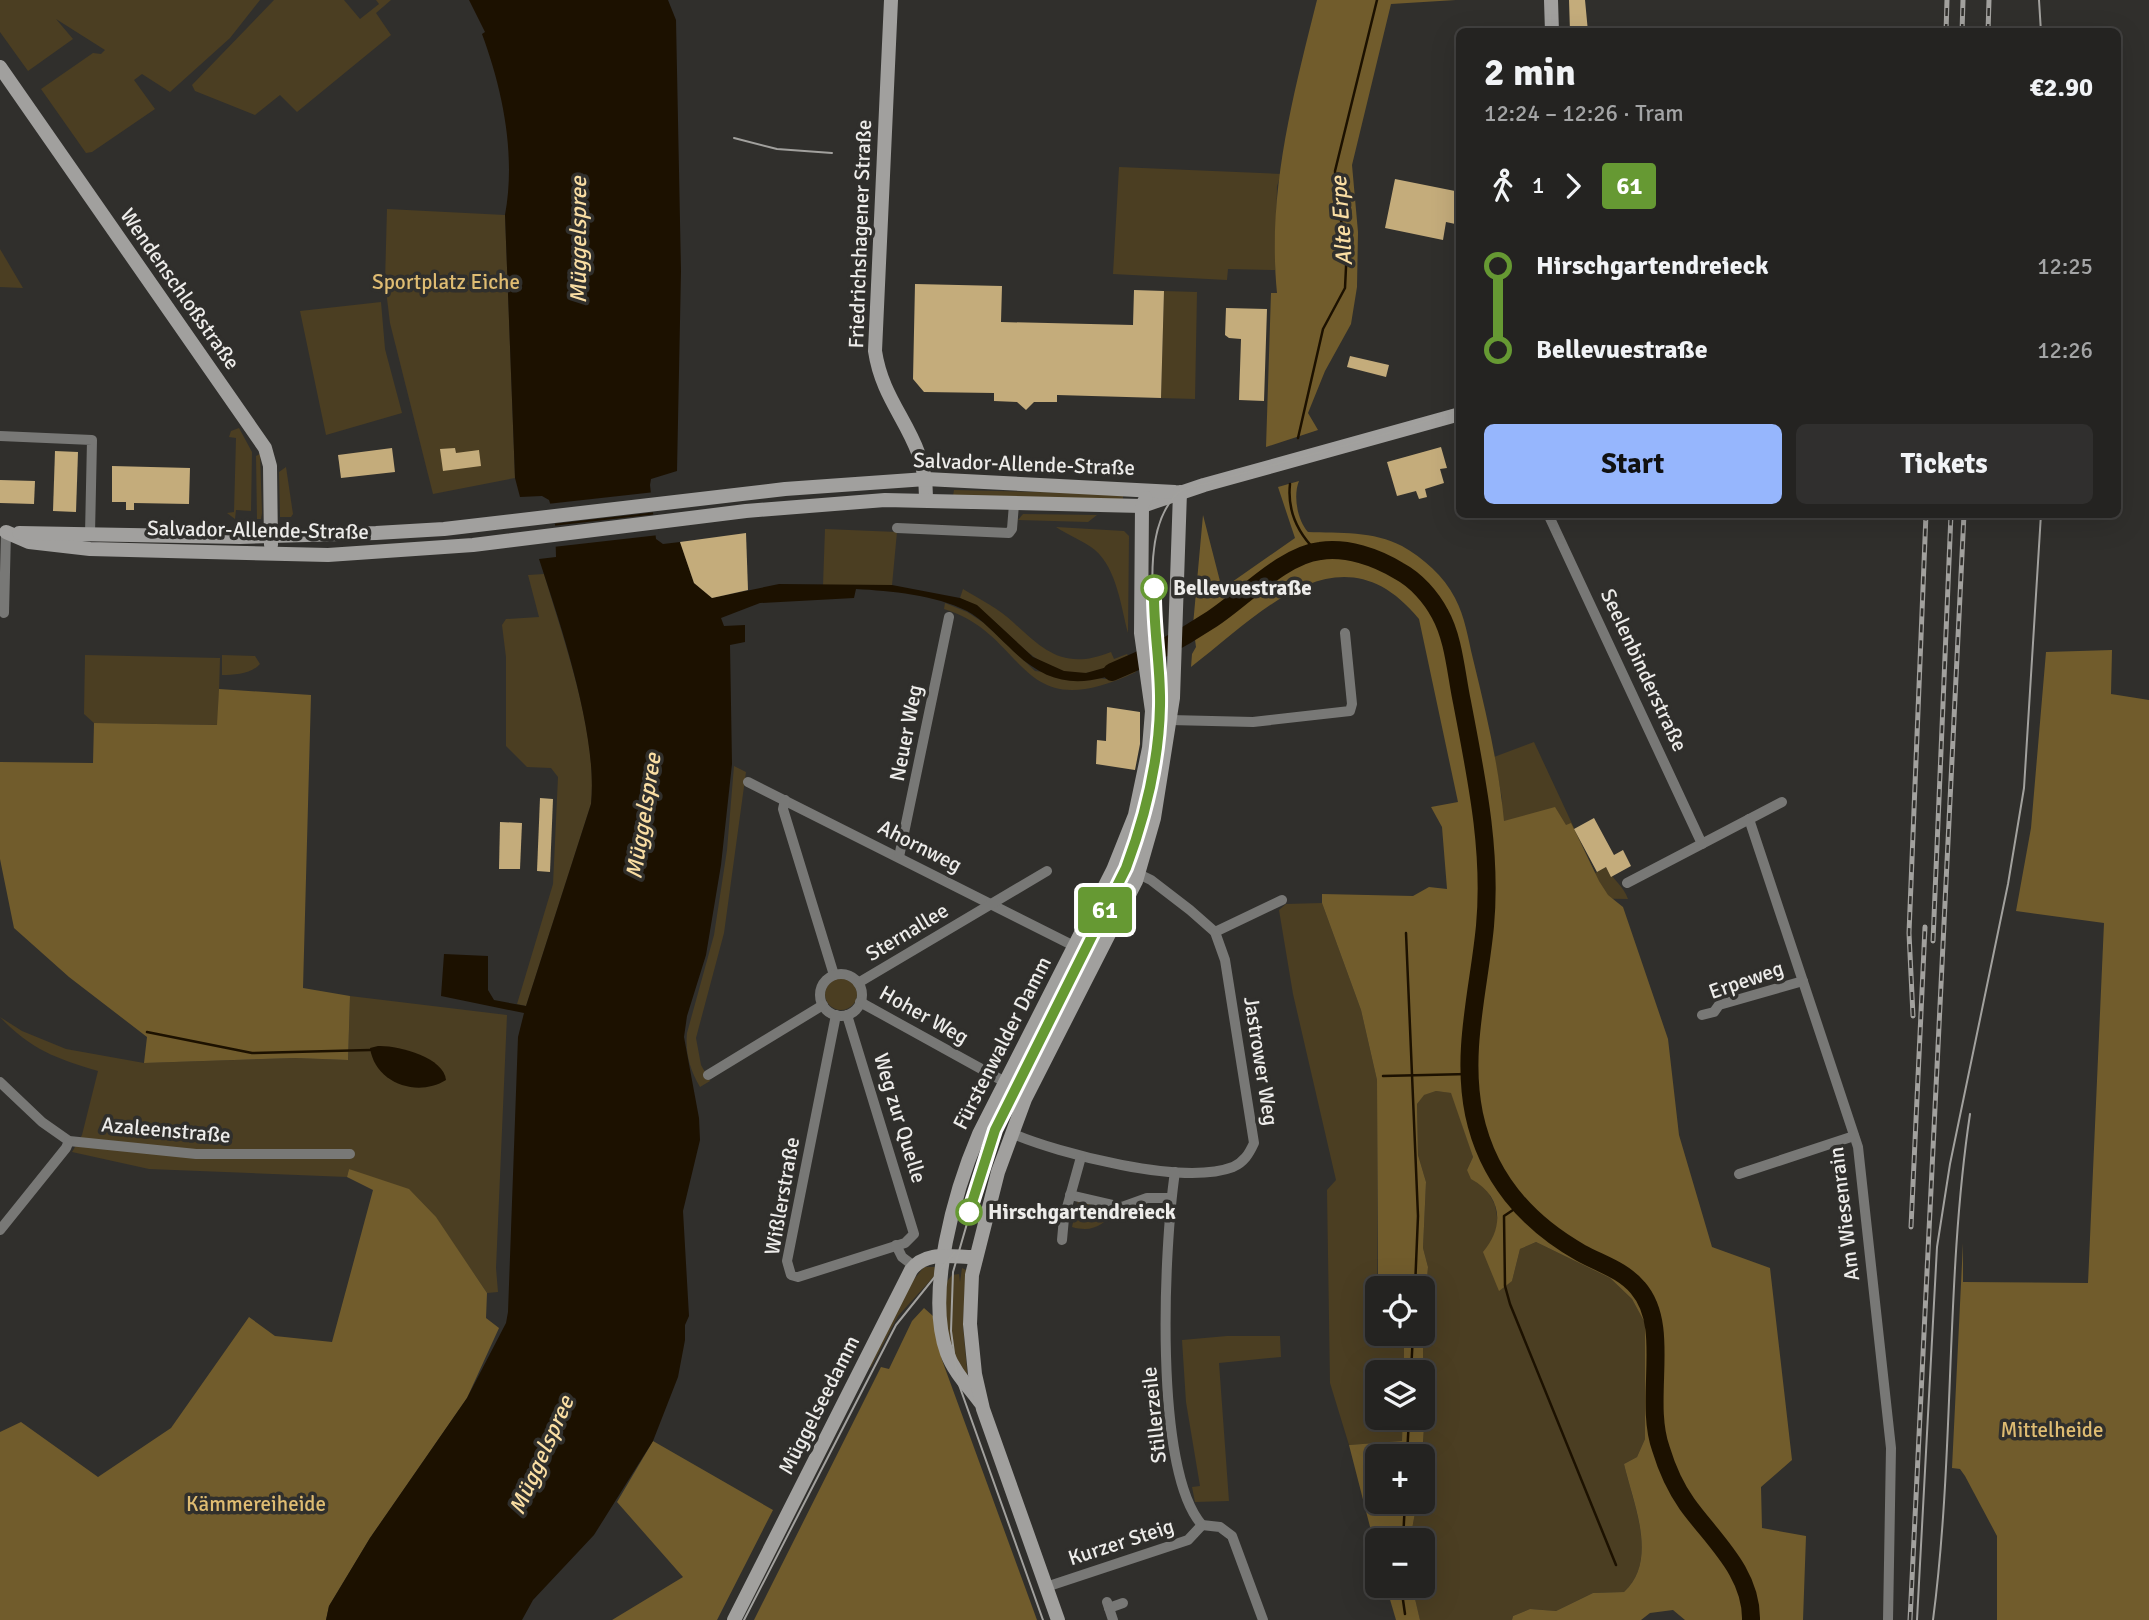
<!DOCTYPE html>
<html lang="en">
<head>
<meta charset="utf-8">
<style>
	:root { --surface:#242321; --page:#302f2e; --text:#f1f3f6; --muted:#a3a4a5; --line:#41403f; --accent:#96b6fd }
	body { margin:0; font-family:Signika,sans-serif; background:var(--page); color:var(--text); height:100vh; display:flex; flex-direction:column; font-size:26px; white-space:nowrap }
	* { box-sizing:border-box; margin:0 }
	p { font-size:23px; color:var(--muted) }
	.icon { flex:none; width:38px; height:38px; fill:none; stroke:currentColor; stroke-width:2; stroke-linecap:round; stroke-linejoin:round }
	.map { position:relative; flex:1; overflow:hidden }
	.panel { position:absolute; left:1456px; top:28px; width:665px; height:490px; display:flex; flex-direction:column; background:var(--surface); border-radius:10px; box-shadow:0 7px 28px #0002,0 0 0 2px var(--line) }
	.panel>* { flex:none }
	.badge { padding:0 14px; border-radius:5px; font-size:24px; line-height:46px }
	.fabs { position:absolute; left:1365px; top:1276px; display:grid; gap:14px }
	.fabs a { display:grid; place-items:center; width:70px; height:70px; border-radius:10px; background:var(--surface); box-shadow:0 7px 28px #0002,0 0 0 2px var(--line); font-size:35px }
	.map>.badge { position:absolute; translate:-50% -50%; box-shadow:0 0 0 4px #fff }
	.legs { display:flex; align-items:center; gap:10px; height:77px; padding:0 28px; font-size:23px }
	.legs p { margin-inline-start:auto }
	.summary { display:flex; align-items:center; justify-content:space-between; height:119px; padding:0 28px }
	h1 { font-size:38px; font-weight:700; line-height:52px }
	.button { display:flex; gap:14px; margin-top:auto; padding:14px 28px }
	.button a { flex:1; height:80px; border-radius:10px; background:var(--accent); color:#111; font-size:28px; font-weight:700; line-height:80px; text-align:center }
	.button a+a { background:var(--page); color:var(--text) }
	ul { padding:0 28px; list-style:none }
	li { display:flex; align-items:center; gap:24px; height:84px; font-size:26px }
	li i { display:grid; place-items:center; width:10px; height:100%; margin:0 9px; background:currentColor }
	li i::after { content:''; width:18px; height:18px; margin:-9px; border:5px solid; border-radius:50%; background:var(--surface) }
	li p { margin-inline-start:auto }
	li:first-child i { background:linear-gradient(#0000 50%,currentColor 0) }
	li:last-child i { background:linear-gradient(currentColor 50%,#0000 0) }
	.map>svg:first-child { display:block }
</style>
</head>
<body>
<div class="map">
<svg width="2149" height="1620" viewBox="0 0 2149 1620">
	<rect width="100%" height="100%" fill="#302f2c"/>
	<!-- green -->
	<g fill="#4b3e22">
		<polygon points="0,0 260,0 230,38 170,92 142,74 134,80 155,109 92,152 86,153 41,89 93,53 101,54 105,50 56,19 73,39 28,71 0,32"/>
		<polygon points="274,0 344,0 360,19 379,4 376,0 391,0 376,13 391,35 297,112 280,95 255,115 195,91 192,85"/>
		<polygon points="1119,167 1281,174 1277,186 1275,270 1228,269 1227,280 1113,274"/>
		<polygon points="387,209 505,215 515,478 433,494 390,323 385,282"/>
		<polygon points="0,249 23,288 0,287"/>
		<polygon points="1164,291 1197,292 1195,399 1161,398"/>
		<polygon points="381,302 385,349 402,413 326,435 300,311"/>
		<polygon points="239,428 252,452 251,511 236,510 235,519 227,513 234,512 236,438 229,437 231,431"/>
		<polygon points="260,454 262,513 261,519 257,519 256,456"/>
		<polygon points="286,467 293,514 291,517 280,517 279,472"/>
		<polygon points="954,490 1123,494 1123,501 953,496"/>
		<polygon points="1023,514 1097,515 1088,522 1018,520"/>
		<path d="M1056,527L1124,531L1129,536L1128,633C1121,607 1117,569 1095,550C1084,541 1068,535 1056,527Z"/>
		<polygon points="825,529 897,532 892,585 823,586"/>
		<path d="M544,574C564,642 598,734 591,804L526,1006L517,1004L553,884L558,777L551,768L527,767L506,746V657L502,625L506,619L539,617L528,575Z"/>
		<path d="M963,589C979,599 1000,609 1014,623C1046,653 1066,670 1111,652L1114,659L1127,654L1132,660C1117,664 1100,673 1084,673C1029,676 1006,618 960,598Z"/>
		<path d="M945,603L967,612L984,623L1035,671L1106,679L1134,667L1136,672C1015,729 1030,635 944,609Z"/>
		<polygon points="85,655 220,658 218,725 94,723 84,714"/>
		<path d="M222,655L255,656L260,664C251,674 235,675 222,675Z"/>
		<path d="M1534,742L1595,873L1606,867C1613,880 1623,885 1628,899L1503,897L1502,798L1494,757Z"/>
		<path d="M734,766L746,772L724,933L696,1038L701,1065L710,1081L700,1087C690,1070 685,1053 687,1033L714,935L727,850Z"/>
		<polygon points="1322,903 1361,1010 1377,1080 1377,1334 1404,1334 1404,1372 1377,1372 1377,1418 1403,1418 1403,1441 1349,1445 1330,1383 1327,1190 1336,1180 1293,994 1279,910 1286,904"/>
		<circle cx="841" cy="994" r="16"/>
		<path d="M350,996L507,1015L496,1268L498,1292L487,1293L436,1218L349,1169L347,1177L149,1169L72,1152L82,1135L98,1071C57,1059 30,1049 0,1017L22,1031L66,1049L144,1063L295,1058L348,1060Z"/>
		<path d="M1436,1091L1452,1093L1473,1157L1467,1170L1485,1186L1495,1205L1498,1223L1494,1238L1512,1281L1520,1249L1536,1242L1610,1278L1632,1299L1645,1323V1439L1637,1457L1624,1464C1633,1504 1659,1560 1624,1592L1593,1593L1556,1611L1530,1609L1513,1616L1512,1620H1420L1412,1586H1423V1540H1410L1417,1502H1423L1422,1456L1427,1385L1423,1364V1324L1428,1267L1423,1248L1426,1182L1418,1155L1417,1104L1423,1095Z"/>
		<path d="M1078,1201L1117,1209C1103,1225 1093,1233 1072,1227Z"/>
		<polygon points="924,1267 935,1267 937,1273 898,1316 871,1367 865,1370 907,1288"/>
		<polygon points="962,1268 966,1270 963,1325 968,1381 945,1336 945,1284 952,1275 959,1274 960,1282"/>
		<polygon points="1227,1336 1280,1336 1281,1357 1219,1363 1229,1501 1195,1502 1192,1487 1200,1486 1186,1402 1182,1340"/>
	</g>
	<!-- forest -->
	<g fill="#715c2c">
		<path d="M1317,0H1456L1391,4L1352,165L1358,232L1357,287L1351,324L1325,371L1308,413L1318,430L1266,447L1271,293H1277C1267,192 1293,96 1317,0Z"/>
		<path d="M1299,481C1293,495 1297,520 1308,532C1339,533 1374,531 1402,546C1423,558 1444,576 1455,598C1465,617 1468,638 1473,659C1486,712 1499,767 1504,821L1555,807L1566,825L1571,823L1599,881L1608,895L1623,907L1668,1039L1679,1135L1712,1247L1770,1268L1792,1460L1761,1487L1762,1528L1806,1536L1803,1620H1685L1673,1610L1650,1613L1641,1620H1512L1513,1616L1530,1609L1556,1611L1593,1593L1624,1592C1659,1560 1633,1503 1624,1464L1637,1457L1645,1439V1323L1632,1299L1610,1278L1536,1242L1520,1249L1512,1281L1499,1291L1483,1252C1505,1226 1502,1196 1471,1179L1467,1170L1473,1157L1451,1093L1436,1091L1424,1095L1417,1104L1418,1155L1426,1182L1423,1248L1428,1267L1423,1324V1364L1427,1385L1422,1456H1377V1502H1417L1410,1540H1377V1554L1349,1445L1402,1441L1403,1418H1423V1372H1404V1334H1423V1288H1378L1377,1080L1361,1010L1322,903V894L1413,896L1429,887L1447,889L1442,827L1431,807L1458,802L1419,619C1341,523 1260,614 1191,667L1192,654L1196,647L1193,625L1203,515L1222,589L1295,538L1278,487Z"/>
		<polygon points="2112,650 2111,694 2149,700 2149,1620 1997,1620 1997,1536 1965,1476 1960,1469 1952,1468 1963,1243 1963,1282 2088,1283 2104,923 2016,911 2031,828 2046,652"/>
		<polygon points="219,689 311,695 303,988 350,996 348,1060 295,1058 144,1063 147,1037 69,977 14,928 0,859 0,762 93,763 94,723 217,725"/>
		<polygon points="349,1169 409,1189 436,1217 487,1293 486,1318 499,1328 467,1398 370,1538 329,1606 326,1620 0,1620 0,1432 21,1422 98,1477 171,1428 249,1317 275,1336 332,1342 373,1190 347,1177"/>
		<polygon points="924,1308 933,1316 942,1360 1037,1620 754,1620 881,1367 889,1369 912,1321"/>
		<polygon points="653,1441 773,1510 717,1620 612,1620 683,1577 617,1502"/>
		<polygon points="1386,1586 1412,1586 1420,1620 1396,1620"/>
	</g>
	<!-- water -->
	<g fill="#1c1100">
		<path d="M469,0H668L676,20L681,271L677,471L651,479L650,485L656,539L663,544L680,542L694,583L712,598L779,584L892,585L960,598L977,605L1033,657L1064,671L1086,673L1132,660L1134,667C1082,689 1049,688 1008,646C995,634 983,620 967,611C935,595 891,591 856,589L854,598L760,603L721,618L724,626L745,625V642L730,645L732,764L721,865L706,955L687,1016L684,1037L699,1118L700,1140L683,1211L689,1316L685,1325V1340L678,1377L653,1441L594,1535L533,1600L522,1620H326L329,1606L370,1538L467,1398L506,1323L508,1312L518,1037L524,1013L441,996L444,954L488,956V990L494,1000L526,1006L591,804C598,735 561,626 539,559L556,557L555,521L559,505L551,506L549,500L542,496L520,497L515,478L505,215C516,155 503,91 482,34L485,32Z"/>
		<path d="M378,1046C397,1045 444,1057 446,1080C417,1098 375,1083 370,1048Z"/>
	</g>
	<!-- pier -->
	<g fill="#302f2c">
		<polygon points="655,492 657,512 552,524 557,517 556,509 549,509 547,504"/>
		<polygon points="657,514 659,535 553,547 552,526"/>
	</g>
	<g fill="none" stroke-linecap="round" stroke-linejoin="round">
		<!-- stream -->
		<g stroke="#1c1100" stroke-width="2.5">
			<polyline points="1298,438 1323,329 1345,288 1347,247 1336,198 1335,171 1377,0"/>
			<path d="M1290,484C1287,511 1297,532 1316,551"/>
			<polyline points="1406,933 1418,1216 1415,1288"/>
			<polyline points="147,1032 252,1053 370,1050"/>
			<polyline points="1383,1076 1468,1074"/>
			<polyline points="1519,1206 1504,1216 1505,1286 1510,1304 1616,1565"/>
			<polyline points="1411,1372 1413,1334"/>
			<polyline points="1407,1456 1409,1418"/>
			<polyline points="1403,1540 1405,1502"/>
			<polyline points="1401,1586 1405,1614"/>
		</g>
		<!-- river -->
		<path stroke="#1c1100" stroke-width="18" d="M1112,672C1147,658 1180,640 1212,619C1243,599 1283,555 1320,551C1347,547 1376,557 1399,571C1416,580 1431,597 1440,614C1454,639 1456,674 1462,702C1476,776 1492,850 1485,926C1479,989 1461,1051 1474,1114C1487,1176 1526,1222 1581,1253C1601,1264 1623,1270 1638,1288C1672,1327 1643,1399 1661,1449C1667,1469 1675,1487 1687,1504C1712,1539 1752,1572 1751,1620"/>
	</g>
	<!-- building -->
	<g fill="#c4ac7b">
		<polygon points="1569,0 1585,0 1588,32 1570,32"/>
		<polygon points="1395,179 1460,192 1460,225 1446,222 1443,240 1385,228"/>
		<polygon points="915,284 1002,286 1001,322 1133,325 1134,290 1164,291 1161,398 1057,395 1057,402 1034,402 1026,410 1017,402 994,401 994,393 924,392 913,379"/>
		<polygon points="1226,308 1267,309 1264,401 1239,400 1241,339 1229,338 1225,335"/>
		<polygon points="1350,356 1389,365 1386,377 1347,367"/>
		<polygon points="1441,447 1447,468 1440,469 1444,483 1425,489 1427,497 1419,499 1416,491 1397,496 1387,462"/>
		<polygon points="392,448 395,472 341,478 338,455"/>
		<polygon points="455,448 456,453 479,450 481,466 443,471 440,449"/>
		<polygon points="55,451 78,452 76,512 53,511"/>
		<polygon points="112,466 190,468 189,504 134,503 134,510 126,510 126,502 112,502"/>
		<polygon points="0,480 35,481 34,504 0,503"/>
		<polygon points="746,533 748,590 712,598 694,583 680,542"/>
		<polygon points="1107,707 1140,712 1140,744 1135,770 1096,764 1097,740 1106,741"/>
		<polygon points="540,798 553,799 550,872 537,871"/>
		<polygon points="1594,818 1614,855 1623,850 1631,866 1611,877 1606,867 1597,872 1574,829"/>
		<polygon points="500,822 522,823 520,869 499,869"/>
	</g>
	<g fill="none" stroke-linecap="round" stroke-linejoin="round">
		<!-- street -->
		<g stroke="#787876" stroke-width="10">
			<polyline points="0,436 92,440 90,534"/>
			<polyline points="1548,514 1702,844"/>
			<polyline points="897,528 1009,533 1012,529 1014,504"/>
			<polyline points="4,613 6,532"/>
			<polyline points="1170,720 1253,722 1350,711 1352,704 1345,633"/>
			<polyline points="748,782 1074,946"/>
			<polyline points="785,800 783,809 834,975"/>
			<polyline points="1749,819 1858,1147 1891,1448 1888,1620"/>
			<polyline points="899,857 949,617"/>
			<polyline points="1627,883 1782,802"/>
			<polyline points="1215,932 1282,900"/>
			<circle cx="841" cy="995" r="21"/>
			<polyline points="858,983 1047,871"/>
			<polyline points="860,1002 1005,1082"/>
			<polyline points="836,1015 787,1261 791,1275 798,1277 905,1243 914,1234 847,1015"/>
			<polyline points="1702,1015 1714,1012 1719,1005 1803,981"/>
			<polyline points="708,1075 823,1005"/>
			<polyline points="0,1082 42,1122 69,1141 196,1154 350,1154"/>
			<path d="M1011,1133C1060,1154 1183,1186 1233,1167C1244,1162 1249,1154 1254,1143L1225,960L1215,932L1190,910L1151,880L1116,863"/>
			<path d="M1175,1172C1164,1246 1153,1470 1202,1525L1220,1527L1232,1536L1263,1620"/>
			<polyline points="1739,1174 1854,1136"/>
			<polyline points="1070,1195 1122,1207 1147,1198 1171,1198"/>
			<polyline points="0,1230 66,1148 69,1141"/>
			<polyline points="1062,1240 1064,1218 1081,1157"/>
			<polyline points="896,1245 902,1257 914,1266"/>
			<polyline points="1046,1587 1188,1540 1202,1525"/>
			<polyline points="1107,1602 1113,1620"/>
			<polyline points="1109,1608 1123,1603"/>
		</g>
		<!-- secondary -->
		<g stroke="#a1a09e" stroke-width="14">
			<path d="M891,0L875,351C884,411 927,434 926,500"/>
			<polyline points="1551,0 1552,32"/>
			<polyline points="0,67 265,448 270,466 271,545"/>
			<polyline points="6,532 29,542 90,549 328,555 473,545 746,511 885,500 1142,506 1204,485 1460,414"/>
			<polyline points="19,533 240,537 376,533 444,529 785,489 926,479 1175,492"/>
			<path d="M980,1402C968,1386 954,1372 947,1353C925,1294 955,1190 979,1134L1113,870L1135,815L1149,748L1152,711L1141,633L1142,506L1146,498"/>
			<path d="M734,1620L911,1270C926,1250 952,1257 974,1257"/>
			<polyline points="1058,1620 983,1409 975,1374 970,1324 972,1275 998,1172 1025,1099 1136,881 1154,818 1173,698 1180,492"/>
		</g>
		<!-- tram -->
		<g stroke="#a2a19e" stroke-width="2">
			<polyline points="1549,0 1551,32"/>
			<polyline points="2039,0 2041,32"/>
			<polyline points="734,138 777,149 832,153"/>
			<polyline points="744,1620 896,1325 954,1253"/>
			<path d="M1043,1620L958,1382L951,1331L953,1272L994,1130L1126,868C1146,818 1156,765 1160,711C1164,653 1129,529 1182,490L1379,436L1460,410"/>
			<polyline points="1917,1620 1937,1247 1950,1164 2008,884 2024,788 2041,514"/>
			<path d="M1933,1620C1955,1452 1945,1281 1970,1114"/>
		</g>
		<defs>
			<g id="rail">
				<polyline points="1946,32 1947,0"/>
				<polyline points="1962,32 1963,0"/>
				<polyline points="1988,32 1989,0"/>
				<polyline points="1933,941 1951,514"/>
				<polyline points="1913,1016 1909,933 1926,514"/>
				<polyline points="1911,1227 1925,927"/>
				<polyline points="1910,1620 1964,514"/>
			</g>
		</defs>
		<!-- rail casing -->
		<use href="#rail" stroke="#a2a19e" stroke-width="5"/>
		<!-- rail -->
		<use href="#rail" stroke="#302f2c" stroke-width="2.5" stroke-dasharray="8" stroke-linecap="butt"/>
	</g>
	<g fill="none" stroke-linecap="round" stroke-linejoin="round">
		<defs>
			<path id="line-1" d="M969,1212L995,1130L1126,868C1145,817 1159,761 1160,706C1161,667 1153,628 1154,588"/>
		</defs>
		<!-- line-1 casing -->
		<use href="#line-1" stroke="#fff" stroke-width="16"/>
		<!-- line-1 -->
		<use href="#line-1" stroke="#693" stroke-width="10"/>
	</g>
	<!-- markers -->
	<g fill="#fff" stroke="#693" stroke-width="3.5">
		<circle cx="1154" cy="588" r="12"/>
		<circle cx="969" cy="1212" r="12"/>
	</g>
	<g text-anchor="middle" stroke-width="7" stroke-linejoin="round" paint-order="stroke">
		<!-- street labels -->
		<g font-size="21" fill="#edecea" stroke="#302f2c">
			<text transform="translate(860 234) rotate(-88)" y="7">Friedrichshagener Straße</text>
			<text transform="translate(180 289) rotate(55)" y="7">Wendenschloßstraße</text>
			<text transform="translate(1024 464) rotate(2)" y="7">Salvador-Allende-Straße</text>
			<text transform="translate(258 530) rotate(1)" y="7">Salvador-Allende-Straße</text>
			<text transform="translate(1644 670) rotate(65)" y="7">Seelenbinderstraße</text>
			<text transform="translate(906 733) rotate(-79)" y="7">Neuer Weg</text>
			<text transform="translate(920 846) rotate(27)" y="7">Ahornweg</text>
			<text transform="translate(907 932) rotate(-31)" y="7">Sternallee</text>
			<text transform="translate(1746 980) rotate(-19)" y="7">Erpeweg</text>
			<text transform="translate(924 1015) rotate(29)" y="7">Hoher Weg</text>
			<text transform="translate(1002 1043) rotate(-63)" y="7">Fürstenwalder Damm</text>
			<text transform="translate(1261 1061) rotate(81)" y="7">Jastrower Weg</text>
			<text transform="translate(900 1118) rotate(73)" y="7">Weg zur Quelle</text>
			<text transform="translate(166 1130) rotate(5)" y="7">Azaleenstraße</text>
			<text transform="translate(782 1196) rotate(-80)" y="7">Wißlerstraße</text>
			<text transform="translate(1844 1214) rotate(-97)" y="7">Am Wiesenrain</text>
			<text transform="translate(819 1405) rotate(-63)" y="7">Müggelseedamm</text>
			<text transform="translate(1154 1415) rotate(-96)" y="7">Stillerzeile</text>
			<text transform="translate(1121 1542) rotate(-18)" y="7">Kurzer Steig</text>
		</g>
		<!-- park labels -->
		<g font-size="21" fill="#dfbc72" stroke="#302f2c">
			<text x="446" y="289">Sportplatz Eiche</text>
			<text x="2052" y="1437">Mittelheide</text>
			<text x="256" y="1511">Kämmereiheide</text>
		</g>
		<!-- stop labels -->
		<g font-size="21" font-weight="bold" fill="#edecea" stroke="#302f2c" text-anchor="start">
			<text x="1173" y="595">Bellevuestraße</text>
			<text x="988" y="1219">Hirschgartendreieck</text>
		</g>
		<!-- water labels -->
		<g font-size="23" font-style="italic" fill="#fadea3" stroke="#302f2c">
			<text transform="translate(1341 221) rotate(-94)" y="8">Alte Erpe</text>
			<text transform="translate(578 240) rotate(-90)" y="8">Müggelspree</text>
			<text transform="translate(643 816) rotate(-81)" y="8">Müggelspree</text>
			<text transform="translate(541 1455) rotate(-66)" y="8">Müggelspree</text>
		</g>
	</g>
</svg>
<div class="fabs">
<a><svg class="icon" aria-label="locate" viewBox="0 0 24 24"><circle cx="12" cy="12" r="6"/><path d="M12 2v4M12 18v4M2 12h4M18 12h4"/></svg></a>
<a><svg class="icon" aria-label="layers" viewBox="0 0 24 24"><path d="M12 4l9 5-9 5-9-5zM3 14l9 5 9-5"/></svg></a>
<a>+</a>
<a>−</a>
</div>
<b class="badge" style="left:1105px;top:910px;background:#693;color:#fff">61</b>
<section class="panel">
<div class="summary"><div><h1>2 min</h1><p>12:24 – 12:26 · Tram</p></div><b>€2.90</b></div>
<div class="legs"><svg class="icon" aria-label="walk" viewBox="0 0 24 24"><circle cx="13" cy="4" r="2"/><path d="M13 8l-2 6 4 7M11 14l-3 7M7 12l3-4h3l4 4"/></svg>1<svg class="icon" aria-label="forward" viewBox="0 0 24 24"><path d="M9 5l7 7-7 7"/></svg><b class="badge" style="background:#693;color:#fff">61</b></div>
<ul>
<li><i style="color:#693"></i><b>Hirschgartendreieck</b><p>12:25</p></li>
<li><i style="color:#693"></i><b>Bellevuestraße</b><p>12:26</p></li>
</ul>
<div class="button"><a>Start</a><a>Tickets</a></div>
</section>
</div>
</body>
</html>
